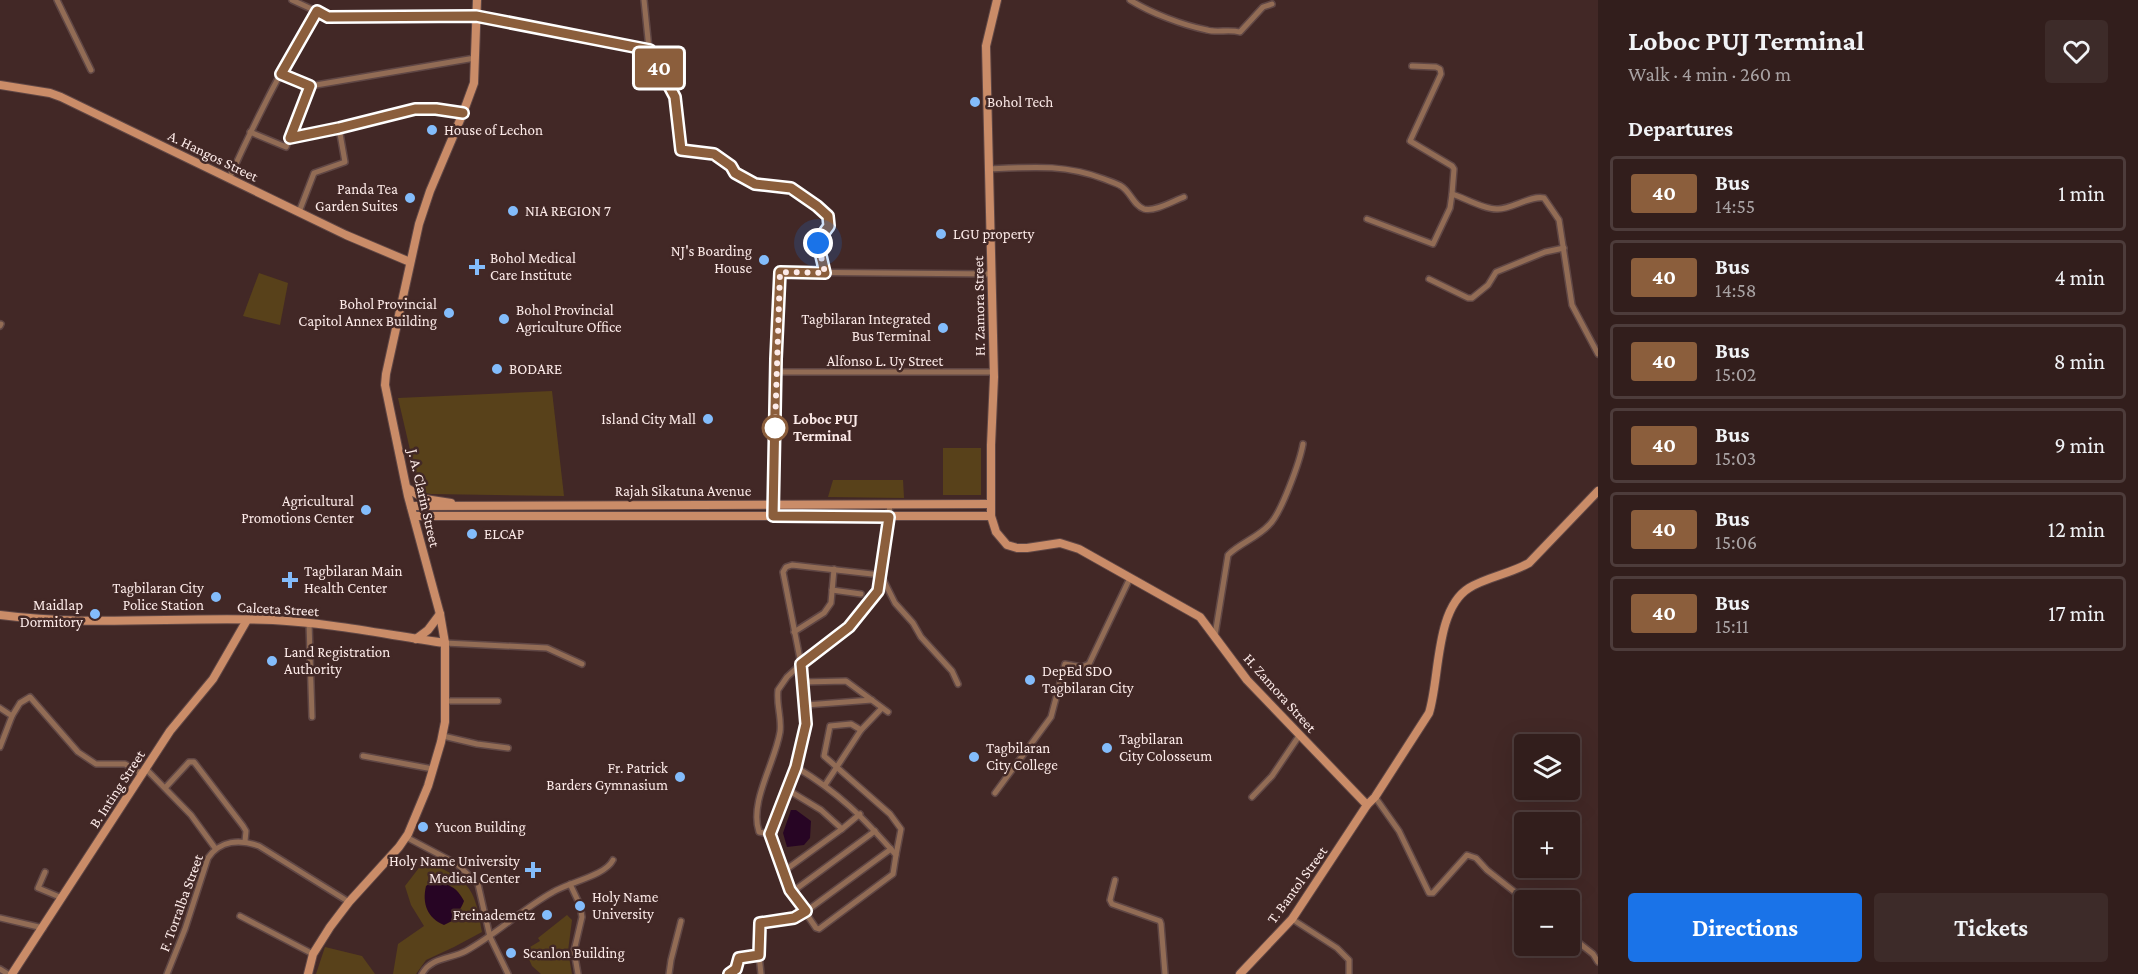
<!DOCTYPE html>
<html lang="en">
<head>
<meta charset="utf-8">
<style>
	:root { --surface:#321e1c; --page:#3d2b29; --text:#f1f3f6; --muted:#a8a2a3; --line:#4d3c3b; --accent:#1a73e8 }
	body { margin:0; font-family:"Crimson Pro",serif; background:var(--page); color:var(--text); height:100vh; display:flex; flex-direction:column; font-size:22px; white-space:nowrap }
	* { box-sizing:border-box; margin:0 }
	p { font-size:20px; color:var(--muted) }
	.icon { flex:none; width:33px; height:33px; fill:none; stroke:currentColor; stroke-width:2; stroke-linecap:round; stroke-linejoin:round }
	.map { position:relative; flex:1; overflow:hidden }
	.panel { display:flex; flex-direction:column; background:var(--surface); width:540px }
	.panel>* { flex:none }
	.badge { padding:0 12px; border-radius:4px; font-size:21px; line-height:39px }
	.buttons { position:absolute; left:1514px; top:734px; display:grid; gap:12px }
	.buttons a { display:grid; place-items:center; width:66px; height:66px; border-radius:6px; background:var(--surface); box-shadow:0 6px 24px #0002,0 0 0 2px var(--line); font-size:30px }
	.you { position:absolute; width:30px; height:30px; margin:-15px; border:4px solid #fff; border-radius:50%; background:#1a73e8; box-shadow:0 0 0 9px #1a73e833 }
	.map>.badge { position:absolute; translate:-50% -50%; box-shadow:0 0 0 3px #fff }
	h2 { padding:0 30px; font-size:22px; line-height:54px }
	.round { display:grid; place-items:center; flex:none; width:63px; height:63px; border-radius:6px; background:var(--page) }
	.head { display:flex; align-items:center; justify-content:space-between; height:102px; padding:0 30px }
	h1 { font-size:28px; font-weight:700; line-height:45px }
	.primary-button { display:flex; gap:12px; margin-top:auto; padding:12px 30px }
	.primary-button a { flex:1; height:69px; border-radius:6px; background:var(--accent); color:#fff; font-size:24px; font-weight:700; line-height:69px; text-align:center }
	.primary-button a+a { background:var(--page); color:var(--text) }
	ul { padding:0; list-style:none }
	li { display:flex; align-items:center; gap:18px; height:75px; margin:0 12px 9px; padding:0 18px; border:3px solid var(--line); border-radius:6px }
	li div { flex:1 }
	li b { display:block; font-size:22px }
	li em { font-style:normal }
	li .badge { min-width:66px; font-weight:700; text-align:center }
	main { display:flex; flex:1; min-height:0 }
	.map>svg:first-child { display:block }
</style>
</head>
<body>
<main>
<div class="map">
<svg width="1598" height="974" viewBox="0 0 1598 974">
	<rect width="100%" height="100%" fill="#422826"/>
	<!-- green -->
	<g fill="#58411a">
		<polygon points="259,273 288,283 280,325 243,316"/>
		<polygon points="552,391 564,496 431,494 426,493 418,484 398,398"/>
		<rect x="943" y="448" width="38" height="47"/>
		<polygon points="833,480 903,480 904,498 828,497"/>
		<path d="M425,860C468,882 474,882 482,932L454,947L426,960L416,974H393L398,944L424,926L411,905L405,886Z"/>
		<polygon points="567,915 572,920 568,951 572,974 541,974 532,966 525,950 540,941 538,938"/>
		<polygon points="325,947 362,956 375,974 316,974"/>
	</g>
	<!-- water -->
	<g fill="#270524">
		<polygon points="791,810 796,810 811,821 810,838 804,845 787,847 783,833"/>
		<path d="M432,882C448,883 457,887 464,901C461,910 456,913 452,921L444,925C427,918 422,903 426,886Z"/>
	</g>
	<g fill="none" stroke-linecap="round" stroke-linejoin="round">
		<defs>
			<g id="street">
				<polyline points="57,0 91,70"/>
				<path d="M292,0L329,17L476,16L649,49L675,97L681,150C696,150 717,153 729,164C738,173 741,178 754,183C765,187 776,185 787,187C798,189 826,210 829,221L818,243L825,273"/>
				<polyline points="644,0 649,49"/>
				<path d="M1130,0C1151,13 1182,25 1207,30C1217,33 1229,29 1240,32L1263,7L1272,4"/>
				<polyline points="1412,66 1436,67 1440,69 1441,74 1410,141 1452,166 1454,169 1452,194"/>
				<polyline points="281,73 310,86 475,58"/>
				<polyline points="250,132 286,147 310,86"/>
				<polyline points="290,138 339,128"/>
				<path d="M989,169C1032,167 1064,164 1104,179C1109,181 1116,183 1121,186C1130,191 1134,206 1144,209C1155,212 1173,201 1184,197"/>
				<path d="M229,179C255,121 283,65 317,11"/>
				<polyline points="299,212 314,173 345,162 339,128 415,109 436,109 463,113"/>
				<path d="M1367,219L1433,244L1450,208L1452,194C1465,198 1485,210 1498,209C1512,209 1531,195 1544,198L1559,220L1572,305L1598,354"/>
				<polyline points="1429,279 1468,298 1472,298 1488,285 1496,272 1545,252 1564,248"/>
				<polyline points="0,326 1,324"/>
				<polyline points="776,372 993,372"/>
				<polyline points="773,516 776,359 780,272 992,274"/>
				<polyline points="832,590 861,594"/>
				<polyline points="309,623 312,717"/>
				<polyline points="794,632 824,613 831,603 834,569"/>
				<path d="M1215,635L1228,555C1240,543 1257,538 1269,525C1281,514 1300,461 1303,444"/>
				<polyline points="445,643 547,648 582,664"/>
				<polyline points="803,682 846,681 888,712"/>
				<polyline points="445,701 498,701"/>
				<polyline points="806,705 872,700"/>
				<polyline points="0,708 12,716 20,703 30,697 78,752 96,764 125,764 143,774"/>
				<polyline points="861,730 851,724 830,726 824,756 890,814 901,829 896,855"/>
				<polyline points="443,736 477,744 508,748"/>
				<polyline points="0,747 12,716"/>
				<polyline points="363,756 433,769"/>
				<path d="M796,767L770,834L790,890L816,928L819,929L893,874L896,855C863,817 839,793 796,767L806,724V705L801,664L783,572L786,567L792,565L881,575L895,603L913,623L921,637L952,671L958,684"/>
				<polyline points="146,769 191,815 215,848"/>
				<polyline points="825,785 861,730 882,708"/>
				<polyline points="165,788 189,762 194,762 243,826 246,831 245,841"/>
				<polyline points="788,790 821,810 842,829"/>
				<polyline points="995,793 1051,717 1065,664 1082,667 1089,664 1130,578"/>
				<polyline points="1252,797 1272,776 1299,736"/>
				<polyline points="1375,797 1399,831 1429,893 1433,893 1467,855 1476,858 1487,870 1525,900"/>
				<path d="M770,834L759,832C749,802 775,763 780,732C782,718 776,704 778,690L787,677L801,664L849,627L878,591L890,505"/>
				<polyline points="406,837 457,864 478,884 490,937 508,974"/>
				<polyline points="784,871 842,829 860,814"/>
				<polyline points="45,872 38,888 62,898"/>
				<polyline points="1115,880 1110,900 1112,904 1160,921 1161,924 1165,974"/>
				<polyline points="570,884 580,905 582,917 574,951 578,974"/>
				<polyline points="792,892 875,831"/>
				<polyline points="240,916 313,954"/>
				<polyline points="0,918 43,928"/>
				<polyline points="1292,919 1337,948 1349,960 1349,974"/>
				<polyline points="1569,935 1593,954 1598,962"/>
				<polyline points="759,955 761,974"/>
				<polyline points="0,969 8,974"/>
				<path d="M167,974L185,929L208,858C220,840 240,839 259,846L349,902"/>
				<path d="M422,974C431,957 451,959 466,951C497,934 522,909 553,892C569,882 605,876 613,860"/>
				<polyline points="669,974 671,960 681,921"/>
				<polyline points="729,974 736,969 739,958 759,955 760,923 794,918 801,915 891,849"/>
			</g>
			<g id="secondary">
				<polyline points="997,0 986,46 994,377 991,445 991,516 996,532 1007,545 1017,548 1027,548 1060,543 1079,549 1200,617 1247,680 1367,805"/>
				<polyline points="0,85 50,93 61,97 346,235 410,262"/>
				<polyline points="407,488 425,499 451,503"/>
				<polyline points="411,506 991,504"/>
				<polyline points="414,516 991,516"/>
				<path d="M0,615C91,627 182,616 273,620C331,623 388,635 445,643"/>
				<polyline points="416,639 428,630 440,614"/>
				<polyline points="12,974 170,731 213,679 247,620"/>
				<polyline points="308,974 313,954 330,927 349,902 399,847 408,834 428,786 441,742 445,722 445,643 440,614 408,496 385,385 386,374 419,224 430,191 463,113 474,83 477,0"/>
				<path d="M1240,974L1292,919L1367,805L1375,797L1429,713C1440,678 1435,609 1469,588C1487,577 1510,574 1529,563L1598,491"/>
			</g>
		</defs>
		<!-- street casing -->
		<use href="#street" stroke="#604745" stroke-width="8"/>
		<!-- secondary casing -->
		<use href="#secondary" stroke="#604745" stroke-width="10"/>
		<!-- street -->
		<use href="#street" stroke="#926c55" stroke-width="5"/>
		<!-- secondary -->
		<use href="#secondary" stroke="#ca8c68" stroke-width="8"/>
	</g>
	<g fill="none" stroke-linecap="round" stroke-linejoin="round">
		<defs>
			<polyline id="line" points="463,113 436,109 415,109 339,128 290,138 310,86 281,74 317,11 328,17 476,16 650,50 675,97 681,150 714,154 731,166 735,173 755,184 791,188 817,206 828,216 829,226 820,238 818,243 825,273 780,272 776,359 773,516 889,517 878,591 849,627 801,664 806,724 796,767 770,834 790,890 806,911 794,918 760,923 759,955 739,958 736,969 729,974"/>
		</defs>
		<!-- line casing -->
		<use href="#line" stroke="#fff" stroke-width="14"/>
		<!-- line -->
		<use href="#line" stroke="#8b5e3c" stroke-width="9"/>
		<!-- walk -->
		<polyline stroke="#fceae8" stroke-width="6" stroke-dasharray="0 10.8" points="775,428 780,272 825,273 818,243"/>
	</g>
	<!-- markers -->
	<g fill="#83bcfb" stroke="#422826" stroke-width="2">
		<circle cx="975" cy="102" r="6"/>
		<circle cx="432" cy="130" r="6"/>
		<circle cx="410" cy="198" r="6"/>
		<circle cx="513" cy="211" r="6"/>
		<circle cx="941" cy="234" r="6"/>
		<circle cx="764" cy="260" r="6"/>
		<path d="M474 258h6v6h6v6h-6v6h-6v-6h-6v-6h6z"/>
		<circle cx="449" cy="313" r="6"/>
		<circle cx="504" cy="319" r="6"/>
		<circle cx="943" cy="328" r="6"/>
		<circle cx="497" cy="369" r="6"/>
		<circle cx="708" cy="419" r="6"/>
		<circle cx="366" cy="510" r="6"/>
		<circle cx="472" cy="534" r="6"/>
		<path d="M287 571h6v6h6v6h-6v6h-6v-6h-6v-6h6z"/>
		<circle cx="216" cy="597" r="6"/>
		<circle cx="95" cy="614" r="6"/>
		<circle cx="272" cy="661" r="6"/>
		<circle cx="1030" cy="680" r="6"/>
		<circle cx="1107" cy="748" r="6"/>
		<circle cx="974" cy="757" r="6"/>
		<circle cx="680" cy="777" r="6"/>
		<circle cx="423" cy="827" r="6"/>
		<path d="M530 861h6v6h6v6h-6v6h-6v-6h-6v-6h6z"/>
		<circle cx="580" cy="906" r="6"/>
		<circle cx="547" cy="915" r="6"/>
		<circle cx="511" cy="953" r="6"/>
	</g>
	<circle fill="#fff" stroke="#8b5e3c" stroke-width="3" cx="775" cy="428" r="12"/>
	<g text-anchor="middle" stroke-width="5" stroke-linejoin="round" paint-order="stroke">
		<!-- poi labels -->
		<g font-size="15" fill="#fceae8" stroke="#422826" text-anchor="start">
			<text x="987" y="107">Bohol Tech</text>
			<text x="444" y="135">House of Lechon</text>
			<text x="398" y="194" text-anchor="end">Panda Tea<tspan x="398" dy="17">Garden Suites</tspan></text>
			<text x="525" y="216">NIA REGION 7</text>
			<text x="953" y="239">LGU property</text>
			<text x="752" y="256" text-anchor="end">NJ's Boarding<tspan x="752" dy="17">House</tspan></text>
			<text x="490" y="263">Bohol Medical<tspan x="490" dy="17">Care Institute</tspan></text>
			<text x="437" y="309" text-anchor="end">Bohol Provincial<tspan x="437" dy="17">Capitol Annex Building</tspan></text>
			<text x="516" y="315">Bohol Provincial<tspan x="516" dy="17">Agriculture Office</tspan></text>
			<text x="931" y="324" text-anchor="end">Tagbilaran Integrated<tspan x="931" dy="17">Bus Terminal</tspan></text>
			<text x="509" y="374">BODARE</text>
			<text x="696" y="424" text-anchor="end">Island City Mall</text>
			<text x="354" y="506" text-anchor="end">Agricultural<tspan x="354" dy="17">Promotions Center</tspan></text>
			<text x="484" y="539">ELCAP</text>
			<text x="304" y="576">Tagbilaran Main<tspan x="304" dy="17">Health Center</tspan></text>
			<text x="204" y="593" text-anchor="end">Tagbilaran City<tspan x="204" dy="17">Police Station</tspan></text>
			<text x="83" y="610" text-anchor="end">Maidlap<tspan x="83" dy="17">Dormitory</tspan></text>
			<text x="284" y="657">Land Registration<tspan x="284" dy="17">Authority</tspan></text>
			<text x="1042" y="676">DepEd SDO<tspan x="1042" dy="17">Tagbilaran City</tspan></text>
			<text x="1119" y="744">Tagbilaran<tspan x="1119" dy="17">City Colosseum</tspan></text>
			<text x="986" y="753">Tagbilaran<tspan x="986" dy="17">City College</tspan></text>
			<text x="668" y="773" text-anchor="end">Fr. Patrick<tspan x="668" dy="17">Barders Gymnasium</tspan></text>
			<text x="435" y="832">Yucon Building</text>
			<text x="520" y="866" text-anchor="end">Holy Name University<tspan x="520" dy="17">Medical Center</tspan></text>
			<text x="592" y="902">Holy Name<tspan x="592" dy="17">University</tspan></text>
			<text x="535" y="920" text-anchor="end">Freinademetz</text>
			<text x="523" y="958">Scanlon Building</text>
		</g>
		<!-- street labels -->
		<g font-size="15" fill="#fceae8" stroke="#422826">
			<text transform="translate(213 156) rotate(26)" y="5">A. Hangos Street</text>
			<text transform="translate(979 306) rotate(-91)" y="5">H. Zamora Street</text>
			<text x="885" y="366">Alfonso L. Uy Street</text>
			<text x="683" y="496">Rajah Sikatuna Avenue</text>
			<text transform="translate(424 498) rotate(77)" y="5">J. A. Clarin Street</text>
			<text transform="translate(278 609) rotate(3)" y="5">Calceta Street</text>
			<text transform="translate(1280 693) rotate(48)" y="5">H. Zamora Street</text>
			<text transform="translate(117 789) rotate(-57)" y="5">B. Inting Street</text>
			<text transform="translate(1297 885) rotate(-54)" y="5">T. Bantol Street</text>
			<text transform="translate(181 903) rotate(-70)" y="5">F. Torralba Street</text>
		</g>
		<!-- stop labels -->
		<g font-size="15" font-weight="bold" fill="#fceae8" stroke="#422826" text-anchor="start">
			<text x="793" y="424">Loboc PUJ<tspan x="793" dy="17">Terminal</tspan></text>
		</g>
	</g>
</svg>
<div class="buttons">
<a><svg class="icon" aria-label="layers" viewBox="0 0 24 24"><path d="M12 4l9 5-9 5-9-5zM3 14l9 5 9-5"/></svg></a>
<a>+</a>
<a>−</a>
</div>
<div class="you" style="left:818px;top:243px"></div>
<b class="badge" style="left:659px;top:68px;background:#8b5e3c;color:#fff">40</b>
</div>
<section class="panel">
<div class="head"><div><h1>Loboc PUJ Terminal</h1><p>Walk · 4 min · 260 m</p></div><a class="round"><svg class="icon" aria-label="heart" viewBox="0 0 24 24"><path d="M12 20l-8-8c-3-5 5-10 8-4 3-6 11-1 8 4z"/></svg></a></div>
<h2>Departures</h2>
<ul>
<li><span class="badge" style="background:#8b5e3c;color:#fff">40</span><div><b>Bus</b><p>14:55</p></div><em>1 min</em></li>
<li><span class="badge" style="background:#8b5e3c;color:#fff">40</span><div><b>Bus</b><p>14:58</p></div><em>4 min</em></li>
<li><span class="badge" style="background:#8b5e3c;color:#fff">40</span><div><b>Bus</b><p>15:02</p></div><em>8 min</em></li>
<li><span class="badge" style="background:#8b5e3c;color:#fff">40</span><div><b>Bus</b><p>15:03</p></div><em>9 min</em></li>
<li><span class="badge" style="background:#8b5e3c;color:#fff">40</span><div><b>Bus</b><p>15:06</p></div><em>12 min</em></li>
<li><span class="badge" style="background:#8b5e3c;color:#fff">40</span><div><b>Bus</b><p>15:11</p></div><em>17 min</em></li>
</ul>
<div class="primary-button"><a>Directions</a><a>Tickets</a></div>
</section>
</main>
</body>
</html>
